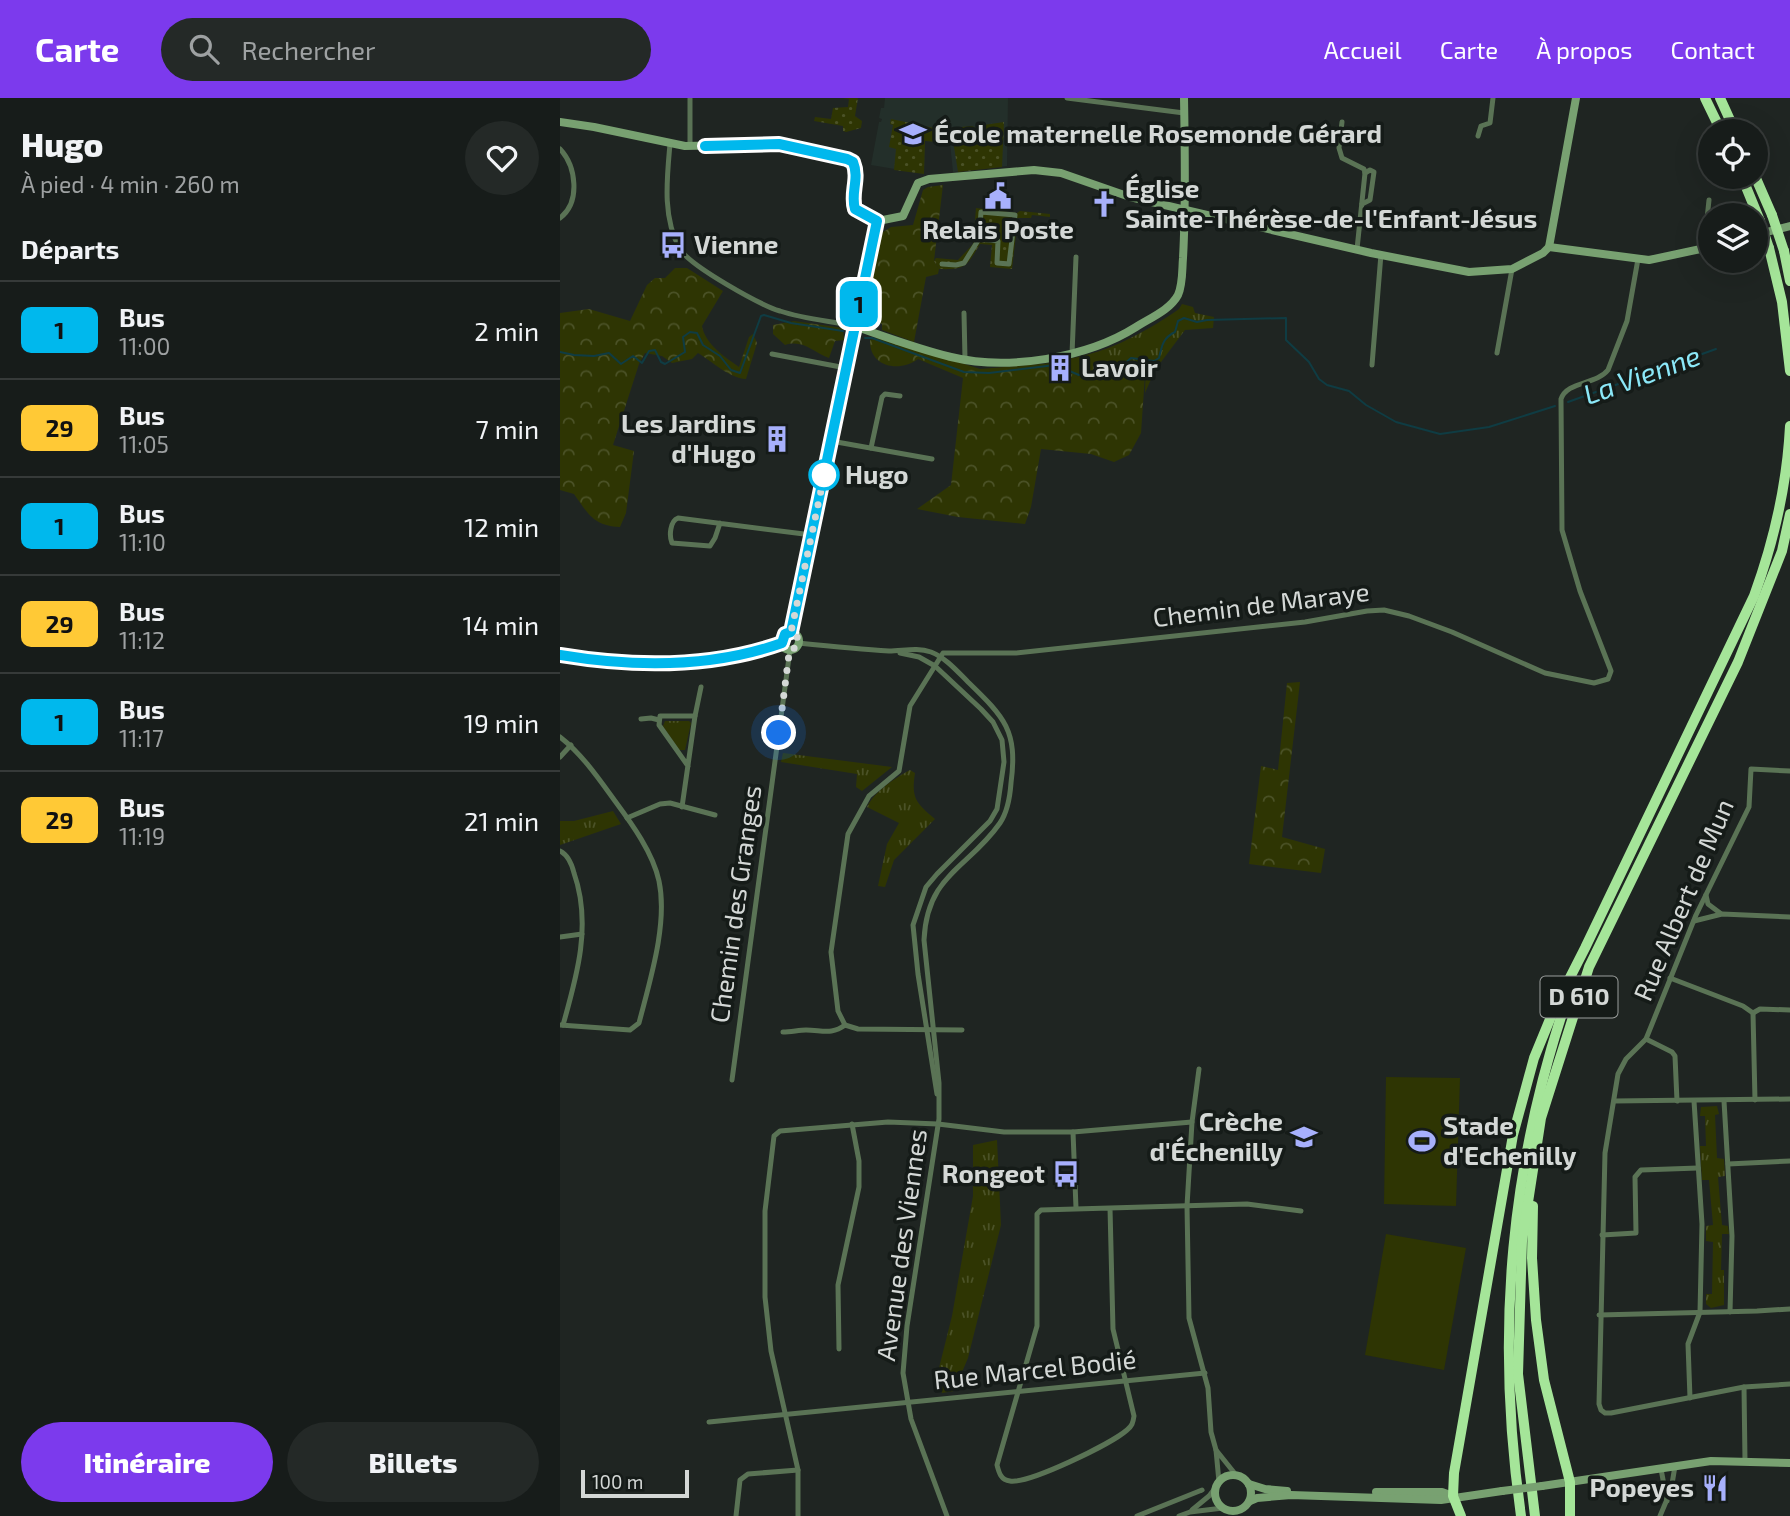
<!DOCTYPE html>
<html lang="fr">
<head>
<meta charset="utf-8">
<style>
	:root { --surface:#171c1a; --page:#242927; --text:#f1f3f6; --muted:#9ea1a2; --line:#363a39; --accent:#7c3aed }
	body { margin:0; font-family:"Exo 2",sans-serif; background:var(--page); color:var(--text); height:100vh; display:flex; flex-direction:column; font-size:26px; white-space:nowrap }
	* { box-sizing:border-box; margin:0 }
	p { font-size:23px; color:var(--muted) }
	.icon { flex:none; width:38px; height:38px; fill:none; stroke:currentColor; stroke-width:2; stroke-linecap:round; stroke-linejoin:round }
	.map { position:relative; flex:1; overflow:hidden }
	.drawer { display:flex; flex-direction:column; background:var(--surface); width:560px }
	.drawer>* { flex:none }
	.badge { padding:0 14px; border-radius:10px; font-size:24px; line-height:46px }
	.buttons { position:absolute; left:1138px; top:21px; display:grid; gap:14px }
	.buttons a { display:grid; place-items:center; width:70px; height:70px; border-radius:50%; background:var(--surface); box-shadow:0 7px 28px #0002,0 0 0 2px var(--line); font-size:35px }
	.scale { position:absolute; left:21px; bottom:18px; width:108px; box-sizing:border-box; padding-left:7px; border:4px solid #d4d8d6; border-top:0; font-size:19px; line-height:24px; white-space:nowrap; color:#d4d8d6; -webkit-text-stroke:5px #151b18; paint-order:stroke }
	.you { position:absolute; width:35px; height:35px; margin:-18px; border:5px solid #fff; border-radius:50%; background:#1a73e8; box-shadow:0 0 0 10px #1a73e833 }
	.map>.badge { position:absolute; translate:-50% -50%; box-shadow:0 0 0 4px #fff }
	h2 { padding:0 21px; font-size:26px; line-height:63px }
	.round { display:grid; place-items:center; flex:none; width:74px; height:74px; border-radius:37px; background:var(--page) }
	.summary { display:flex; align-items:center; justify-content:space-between; height:119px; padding:0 21px }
	h1 { font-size:33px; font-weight:800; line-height:52px }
	.cta { display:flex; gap:14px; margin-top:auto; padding:14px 21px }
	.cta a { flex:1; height:80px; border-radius:42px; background:var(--accent); color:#fff; font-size:28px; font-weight:800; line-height:80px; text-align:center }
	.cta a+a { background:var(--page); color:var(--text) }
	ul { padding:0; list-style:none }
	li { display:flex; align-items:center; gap:21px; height:98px; padding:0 21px; border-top:2px solid var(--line) }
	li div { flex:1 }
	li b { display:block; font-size:26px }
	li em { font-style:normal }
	li .badge { min-width:77px; font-weight:700; text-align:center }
	header { display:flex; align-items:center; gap:42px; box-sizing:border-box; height:98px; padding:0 35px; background:var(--accent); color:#fff }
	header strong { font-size:33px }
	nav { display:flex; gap:38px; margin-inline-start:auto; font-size:24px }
	.search { width:490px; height:63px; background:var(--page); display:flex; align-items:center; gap:18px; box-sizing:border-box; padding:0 24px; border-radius:38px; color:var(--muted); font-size:26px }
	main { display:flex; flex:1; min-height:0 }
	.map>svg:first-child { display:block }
</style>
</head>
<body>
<header>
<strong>Carte</strong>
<div class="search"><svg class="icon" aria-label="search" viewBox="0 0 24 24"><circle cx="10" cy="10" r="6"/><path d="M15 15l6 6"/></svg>Rechercher</div>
<nav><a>Accueil</a><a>Carte</a><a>À propos</a><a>Contact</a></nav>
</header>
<main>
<section class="drawer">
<div class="summary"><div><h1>Hugo</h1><p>À pied · 4 min · 260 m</p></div><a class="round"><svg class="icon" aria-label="heart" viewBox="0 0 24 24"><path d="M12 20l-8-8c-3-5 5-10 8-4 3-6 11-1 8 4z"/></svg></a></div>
<h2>Départs</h2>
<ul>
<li><span class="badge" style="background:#00b8ed;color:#111">1</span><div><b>Bus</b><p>11:00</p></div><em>2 min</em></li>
<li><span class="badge" style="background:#ffc936;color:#111">29</span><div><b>Bus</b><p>11:05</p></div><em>7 min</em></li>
<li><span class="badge" style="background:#00b8ed;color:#111">1</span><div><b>Bus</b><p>11:10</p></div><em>12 min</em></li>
<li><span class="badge" style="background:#ffc936;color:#111">29</span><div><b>Bus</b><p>11:12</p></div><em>14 min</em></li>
<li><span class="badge" style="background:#00b8ed;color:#111">1</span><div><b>Bus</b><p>11:17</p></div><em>19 min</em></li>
<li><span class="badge" style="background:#ffc936;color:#111">29</span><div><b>Bus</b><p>11:19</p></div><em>21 min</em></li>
</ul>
<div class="cta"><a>Itinéraire</a><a>Billets</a></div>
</section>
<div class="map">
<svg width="1230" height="1418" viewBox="0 0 1230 1418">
	<defs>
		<pattern id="grass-tufts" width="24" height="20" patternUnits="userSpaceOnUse" patternTransform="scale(1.75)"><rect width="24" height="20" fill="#2e3503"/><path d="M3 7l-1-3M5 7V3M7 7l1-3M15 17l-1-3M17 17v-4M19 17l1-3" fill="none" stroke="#4b5227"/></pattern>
		<pattern id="forest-crowns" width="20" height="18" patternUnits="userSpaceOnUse" patternTransform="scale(1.75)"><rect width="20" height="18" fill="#2e3503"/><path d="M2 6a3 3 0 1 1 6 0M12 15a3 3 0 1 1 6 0" fill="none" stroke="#4b5227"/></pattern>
		<pattern id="park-dots" width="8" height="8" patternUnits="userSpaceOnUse" patternTransform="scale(1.75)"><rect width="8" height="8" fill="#2e3503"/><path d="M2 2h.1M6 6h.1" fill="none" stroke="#4b5227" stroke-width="1.8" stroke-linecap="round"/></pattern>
	</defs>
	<rect width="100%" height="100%" fill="#1f2522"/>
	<!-- built -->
	<polygon fill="#232f2a" points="325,0 448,0 447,68 393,74 390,45 365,43 364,76 311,67 319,24 321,24 322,21 319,20 321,10 324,10"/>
	<!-- grass -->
	<g fill="url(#grass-tufts)">
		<path d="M622,206L633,209L635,215L654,219L653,230L625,232L595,272L585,295L586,263L561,270H539L529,278L519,279L503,274L505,269L497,266L498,262C542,258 583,236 619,211Z"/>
		<polygon points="105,623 129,623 131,625 125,652 119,652 103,628"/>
		<polygon points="223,655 332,669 302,693 296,689 297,676 221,664"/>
		<path d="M350,672L355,675C351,700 356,705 375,721L334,762L325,789L318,788L327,746L339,725L307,709C315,693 335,680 350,672Z"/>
		<polygon points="53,713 61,726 0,747 0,723 14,723"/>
		<polygon points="1157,1008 1159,1016 1155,1017 1157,1060 1164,1061 1165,1078 1158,1079 1162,1127 1168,1128 1169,1136 1162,1136 1161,1172 1164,1172 1164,1207 1151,1210 1146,1206 1146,1196 1152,1196 1153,1144 1146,1143 1146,1128 1153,1127 1149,1082 1142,1082 1140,1048 1146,1048 1145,1018 1140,1018 1141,1009"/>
		<polygon points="437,1042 441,1127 408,1260 394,1293 382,1295 377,1278 392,1218 413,1098 413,1047"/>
	</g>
	<!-- forest -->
	<g fill="url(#forest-crowns)">
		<polygon points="383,87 374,163 379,171 378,176 366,179 354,244 322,232 322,226 319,225 316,231 309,228 307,216 303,213 320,136 331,129 353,127 363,92 368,89"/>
		<path d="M115,170H127L163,193L142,228C145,246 165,259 179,269L189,239L193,236L197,245L186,281C169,280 153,264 138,255L132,261L112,265L102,258L85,255L79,266L53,347L74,353L66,415L60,429C34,428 28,416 14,396L0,392V215L29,211L70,223L87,187L95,180H105Z"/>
		<path d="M234,223L283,230L284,242L275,243L269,260C253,254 243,241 225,247L213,236V227Z"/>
		<path d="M320,239L420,271L493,265L495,270L519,279L529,278L539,270H560L570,261L586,262L581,335L569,357L554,364L531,356L481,351L471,409L465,426L398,419L357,411L391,387L403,280L358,261C339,275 309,269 310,242Z"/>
		<polygon points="740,584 722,739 765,751 761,775 689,766 701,668 718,672 727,585"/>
	</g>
	<!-- park -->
	<g fill="url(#park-dots)">
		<polygon points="282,0 298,0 295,18 302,23 301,30 286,34 283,33 283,28 254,23 255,19 271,21 273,10 288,9 289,1"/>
		<polygon points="331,21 379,31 380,27 390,27 390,45 365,43 364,76 334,72 336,51 329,49 333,27 330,26"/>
		<polygon points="444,24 442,69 398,74 391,30 412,28 416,30 424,29 424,27"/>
		<path d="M416,110L457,115L460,113L490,116V119L472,117L471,120H458L452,171L430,169L432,147L420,146C407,168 406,172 379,171L374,163L376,160L398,162L413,146Z"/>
	</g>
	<!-- pitch -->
	<g fill="#2e3503">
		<polygon points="826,979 900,980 896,1108 824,1106"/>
		<polygon points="826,1136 906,1150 884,1272 805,1257"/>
	</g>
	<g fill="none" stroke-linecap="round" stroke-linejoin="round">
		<!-- stream -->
		<g stroke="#0f3c43" stroke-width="2">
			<path d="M305,240H312L404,274L429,275L495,267L519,277L529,276L540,269H561L571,260L594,263L599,260C602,247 603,240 615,234L618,223L624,220L637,224L647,222L726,220V242L749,264L759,281L767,287L789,293L806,307L836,324L880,336L929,329L995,308"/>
			<polyline points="0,254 14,257 34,258 49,255 61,266 73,258 82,265 89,253 95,252 101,264 105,266 125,254 123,239 130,234 137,235 143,247 160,258 171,272 180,275 201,218 204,217 231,225 283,233"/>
			<polyline points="1008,304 1156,251"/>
		</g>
		<!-- street -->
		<g stroke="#5a7355" stroke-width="5">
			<polyline points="507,0 624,15"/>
			<polyline points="782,24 779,50 782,60 804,71 805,75 797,151"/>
			<polyline points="918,38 921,28 930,25 933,0"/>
			<path d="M110,46C107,80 102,120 120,151C130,168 200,207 220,213C244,221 270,223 294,228"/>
			<polyline points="130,48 130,0"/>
			<path d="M0,51C16,68 21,104 0,120"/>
			<polyline points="802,106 810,102 814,74 810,72 805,75"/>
			<polyline points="1148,149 1147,121 1149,102"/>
			<polyline points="382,166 396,167 404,165 419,141 421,114 455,117 449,166 437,165 438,143 419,141"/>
			<polyline points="404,215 405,261"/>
			<polyline points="937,255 952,171"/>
			<polyline points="212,256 286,270"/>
			<polyline points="512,256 516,159"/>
			<polyline points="812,267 821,156"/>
			<polyline points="271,343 372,361"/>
			<polyline points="311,350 322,299 325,296 340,298"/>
			<path d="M160,425L155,440L150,448L112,445C109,438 110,423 118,420L252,437"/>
			<path d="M238,545C268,548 298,551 329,553C343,553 357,549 371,554C386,560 397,573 408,584C444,619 458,632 451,685C450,699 448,713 440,725C408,771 367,776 364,842L379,985V1021L347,1228L343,1275L351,1321L387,1418"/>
			<polyline points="340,555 359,559 375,568 421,611 433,624 442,642 444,664 437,711 430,723 377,776 366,789 353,827 358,876 377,996"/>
			<polyline points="135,618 141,589"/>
			<polyline points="81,621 91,620 99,622"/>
			<path d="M0,639C22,656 39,681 55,703C72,726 93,755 99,783C108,826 90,882 79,925L70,932L0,927"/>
			<polyline points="0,659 11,647"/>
			<polyline points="1230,673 1191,671 1189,709 1136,817 1086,941 1066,961 1058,976 1045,1055 1039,1306 1041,1312 1045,1315 1051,1315 1184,1289 1230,1286"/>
			<polyline points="122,709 135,618 100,618 99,627 128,668"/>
			<polyline points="67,720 100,706 110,705 155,717"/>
			<path d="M0,753C8,757 12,767 14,775C32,826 17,878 3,927"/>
			<polyline points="1146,797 1148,806 1160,815"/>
			<polyline points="1134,823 1162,816 1230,819"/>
			<polyline points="0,839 22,836"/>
			<polyline points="1110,880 1183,908 1193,915 1200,911 1230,912"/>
			<polyline points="1193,915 1195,1002"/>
			<path d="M285,927L278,913L271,854L288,736L309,698L339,673L350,608L383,555H456L745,524L807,513L824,512L849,518L892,534L985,575L1034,585L1048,581L1051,573L1020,493L1002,432L1001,301C1007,283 1036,287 1048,272L1067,223L1078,161"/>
			<path d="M223,934C231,934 239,932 246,932C262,932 272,937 285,927L298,931L402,932"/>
			<polyline points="1086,941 1112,954 1115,958 1117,1003"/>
			<polyline points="639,971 632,1024 627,1108 629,1220 648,1290 651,1334 656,1352"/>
			<polyline points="172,982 230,552"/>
			<polyline points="1054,1003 1230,1001"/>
			<polyline points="1164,1003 1172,1138 1170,1214"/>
			<polyline points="513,1034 516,1110"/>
			<polyline points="1168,1066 1230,1063"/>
			<path d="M550,1110L553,1231L574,1318C573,1325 572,1328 567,1332C551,1346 469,1386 450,1383C441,1382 439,1375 437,1367L477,1228V1116L481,1112L687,1106L741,1113"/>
			<polyline points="1042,1137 1076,1135 1075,1079 1081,1072 1138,1070"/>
			<polyline points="1039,1217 1197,1213 1230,1211"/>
			<polyline points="279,1251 278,1187 299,1089 299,1063 292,1026"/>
			<polyline points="1184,1289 1185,1363"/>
			<polyline points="1130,1300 1128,1246 1140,1214 1142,1126 1134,1003"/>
			<polyline points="149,1324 645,1275"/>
			<polyline points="1101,1371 1107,1403"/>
			<polyline points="659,1384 656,1352 676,1377"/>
			<polyline points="632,1412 649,1398 656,1389"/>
			<polyline points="176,1418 180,1382 188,1376 238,1372"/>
			<polyline points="238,1418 238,1372 211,1253 205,1199 205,1113 214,1038 220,1033 328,1024 378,1026 444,1034 513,1034 632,1024"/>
			<polyline points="577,1418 642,1392"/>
			<polyline points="619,1418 630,1414 663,1410"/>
			<polyline points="1100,1418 1111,1392 1115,1368"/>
		</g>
		<!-- secondary -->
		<g stroke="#78a171" stroke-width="8">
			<path d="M0,24L34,29L125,48L219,46L287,61L293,64C300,81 290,95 295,111L318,123L343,118L358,85L369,81L474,72L501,75L570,99L811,155L909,174L952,171L983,155L989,149L1089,162L1150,149"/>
			<polyline points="1195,137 1230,128"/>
			<polyline points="989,149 1016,0"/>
			<path d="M294,228C326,239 358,251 391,259C448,273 527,260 576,229C590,220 610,212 618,197C623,186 622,171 623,160C626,107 625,53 624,0"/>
			<polyline points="231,534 318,123"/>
			<circle cx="230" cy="543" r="9"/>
			<path d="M0,557C72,569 152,570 221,545"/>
			<circle cx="673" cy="1395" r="18"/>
			<polyline points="689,1386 705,1391 727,1393"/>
			<polyline points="982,1388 1151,1363 1230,1365"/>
			<polyline points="816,1394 882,1394 893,1398"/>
			<polyline points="690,1403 697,1400 731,1397 881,1402 942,1393"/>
		</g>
		<!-- highway -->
		<g stroke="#a5e599" stroke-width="10">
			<polyline points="1145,0 1161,33"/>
			<polyline points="1160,0 1175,33"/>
			<polyline points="1195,78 1212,117"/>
			<polyline points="1182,79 1200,123"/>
			<polyline points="1209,150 1222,204 1230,273"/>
			<polyline points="1224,153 1230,183"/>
			<polyline points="973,1108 972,1160 976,1222 984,1282 1010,1384 1010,1418"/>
			<path d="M901,1418L893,1398L894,1375L953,1037L974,960L995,909L1025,850L1194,498C1214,443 1227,387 1230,328"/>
			<path d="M961,1418C935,1235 950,1063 1011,889"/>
			<polyline points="975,1418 958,1276 962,1143 981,1020 1029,869 1178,564 1222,453 1230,416"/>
		</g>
		<!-- secondary-bridge -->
		<polyline stroke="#78a171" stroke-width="8" points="942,1393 982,1388"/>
		<!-- highway-bridge -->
		<g stroke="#a5e599" stroke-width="10">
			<polyline points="1212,117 1224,153"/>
			<polyline points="1200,123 1209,150"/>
		</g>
	</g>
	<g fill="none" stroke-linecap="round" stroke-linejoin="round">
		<defs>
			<path id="line" d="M0,557C72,569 152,570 222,545L225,536L231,534L317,123L295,111C290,95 300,81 293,64L287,61L219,46L145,48"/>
		</defs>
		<!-- line casing -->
		<use href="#line" stroke="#fff" stroke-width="16"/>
		<!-- line -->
		<use href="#line" stroke="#00b8ed" stroke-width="10"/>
		<!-- walk -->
		<polyline stroke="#d4d8d6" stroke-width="7" stroke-dasharray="0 12.6" points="219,635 229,556 230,552 235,550 238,545 237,538 231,534 266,369 264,377"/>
	</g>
	<!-- icons -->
	<defs>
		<symbol id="school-bare" viewBox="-9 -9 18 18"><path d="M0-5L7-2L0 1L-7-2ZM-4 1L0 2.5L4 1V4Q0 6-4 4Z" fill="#a7b0fc" stroke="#151b18" stroke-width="2.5" paint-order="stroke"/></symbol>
		<symbol id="civic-bare" viewBox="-9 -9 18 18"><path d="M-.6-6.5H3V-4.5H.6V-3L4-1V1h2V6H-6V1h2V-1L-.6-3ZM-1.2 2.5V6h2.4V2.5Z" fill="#a7b0fc" stroke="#151b18" stroke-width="2.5" paint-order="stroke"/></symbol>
		<symbol id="church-bare" viewBox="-9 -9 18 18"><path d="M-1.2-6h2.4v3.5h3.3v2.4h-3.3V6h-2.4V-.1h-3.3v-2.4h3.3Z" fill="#a7b0fc" stroke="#151b18" stroke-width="2.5" paint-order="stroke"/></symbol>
		<symbol id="bus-bare" viewBox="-9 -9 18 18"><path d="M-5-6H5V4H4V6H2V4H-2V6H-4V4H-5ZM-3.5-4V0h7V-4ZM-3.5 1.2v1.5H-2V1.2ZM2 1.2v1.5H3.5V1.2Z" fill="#a7b0fc" stroke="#151b18" stroke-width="2.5" paint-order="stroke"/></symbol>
		<symbol id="building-bare" viewBox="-9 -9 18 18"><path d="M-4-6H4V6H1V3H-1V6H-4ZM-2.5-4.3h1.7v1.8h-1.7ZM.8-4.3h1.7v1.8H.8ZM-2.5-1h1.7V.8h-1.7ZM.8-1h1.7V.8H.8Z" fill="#a7b0fc" stroke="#151b18" stroke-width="2.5" paint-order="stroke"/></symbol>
		<symbol id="stadium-bare" viewBox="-9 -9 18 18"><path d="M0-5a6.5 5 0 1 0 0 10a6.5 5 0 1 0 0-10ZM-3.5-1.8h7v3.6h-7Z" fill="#a7b0fc" stroke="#151b18" stroke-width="2.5" paint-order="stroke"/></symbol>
		<symbol id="restaurant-bare" viewBox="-9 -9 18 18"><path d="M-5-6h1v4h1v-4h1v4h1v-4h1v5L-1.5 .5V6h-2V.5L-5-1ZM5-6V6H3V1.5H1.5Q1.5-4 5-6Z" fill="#a7b0fc" stroke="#151b18" stroke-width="2.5" paint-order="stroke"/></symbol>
	</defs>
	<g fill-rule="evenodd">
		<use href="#school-bare" x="334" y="17" width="38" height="38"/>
		<use href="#civic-bare" x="419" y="79" width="38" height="38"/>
		<use href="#church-bare" x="525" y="87" width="38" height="38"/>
		<use href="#bus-bare" x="94" y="128" width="38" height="38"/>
		<use href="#building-bare" x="481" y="251" width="38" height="38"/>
		<use href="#building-bare" x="198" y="322" width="38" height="38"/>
		<use href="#school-bare" x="725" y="1020" width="38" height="38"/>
		<use href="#stadium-bare" x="843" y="1024" width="38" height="38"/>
		<use href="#bus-bare" x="487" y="1057" width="38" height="38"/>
		<use href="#restaurant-bare" x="1136" y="1371" width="38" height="38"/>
	</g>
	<!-- markers -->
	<circle fill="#fff" stroke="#00b8ed" stroke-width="3.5" cx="264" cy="377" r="14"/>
	<g text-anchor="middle" stroke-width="7" stroke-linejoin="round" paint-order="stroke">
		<!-- shield labels -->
		<rect fill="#151b18" stroke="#9b9f9d" stroke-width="2" x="980.5" y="878.5" width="77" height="41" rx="5"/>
		<g font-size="24" font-weight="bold" fill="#d4d8d6">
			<text x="1019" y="907">D 610</text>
		</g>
		<!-- poi labels -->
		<g font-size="26" font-weight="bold" fill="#d4d8d6" stroke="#151b18" text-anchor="start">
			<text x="374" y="45">École maternelle Rosemonde Gérard</text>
			<text x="565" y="100">Église<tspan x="565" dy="30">Sainte-Thérèse-de-l'Enfant-Jésus</tspan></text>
			<text x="438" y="141" text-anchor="middle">Relais Poste</text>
			<text x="134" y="156">Vienne</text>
			<text x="521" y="279">Lavoir</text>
			<text x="196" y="335" text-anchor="end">Les Jardins<tspan x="196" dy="30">d'Hugo</tspan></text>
			<text x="723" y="1033" text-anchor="end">Crèche<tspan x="723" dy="30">d'Échenilly</tspan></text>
			<text x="883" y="1037">Stade<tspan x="883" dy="30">d'Echenilly</tspan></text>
			<text x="485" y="1085" text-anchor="end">Rongeot</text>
			<text x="1134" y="1399" text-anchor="end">Popeyes</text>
		</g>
		<!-- stop labels -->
		<g font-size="26" font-weight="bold" fill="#d4d8d6" stroke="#151b18" text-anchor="start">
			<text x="285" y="386">Hugo</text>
		</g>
		<!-- street labels -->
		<g font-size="26" fill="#d4d8d6" stroke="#151b18">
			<text transform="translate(701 507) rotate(-7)" y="9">Chemin de Maraye</text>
			<text transform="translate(1124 802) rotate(-67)" y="9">Rue Albert de Mun</text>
			<text transform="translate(176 806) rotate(-82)" y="9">Chemin des Granges</text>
			<text transform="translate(342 1147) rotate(-82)" y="9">Avenue des Viennes</text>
			<text transform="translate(475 1272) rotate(-6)" y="9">Rue Marcel Bodié</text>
		</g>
		<!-- water labels -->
		<g font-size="28" font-style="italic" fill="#8be8f8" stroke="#151b18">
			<text transform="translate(1082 277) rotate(-20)" y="10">La Vienne</text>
		</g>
	</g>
</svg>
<div class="buttons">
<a><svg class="icon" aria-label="locate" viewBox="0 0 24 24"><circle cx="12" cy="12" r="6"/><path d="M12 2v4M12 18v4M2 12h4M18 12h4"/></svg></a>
<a><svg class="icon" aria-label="layers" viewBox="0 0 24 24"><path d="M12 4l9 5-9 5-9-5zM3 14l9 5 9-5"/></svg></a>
</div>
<div class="scale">100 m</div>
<div class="you" style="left:219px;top:635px"></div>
<b class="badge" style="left:299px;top:206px;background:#00b8ed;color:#111">1</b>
</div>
</main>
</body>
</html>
